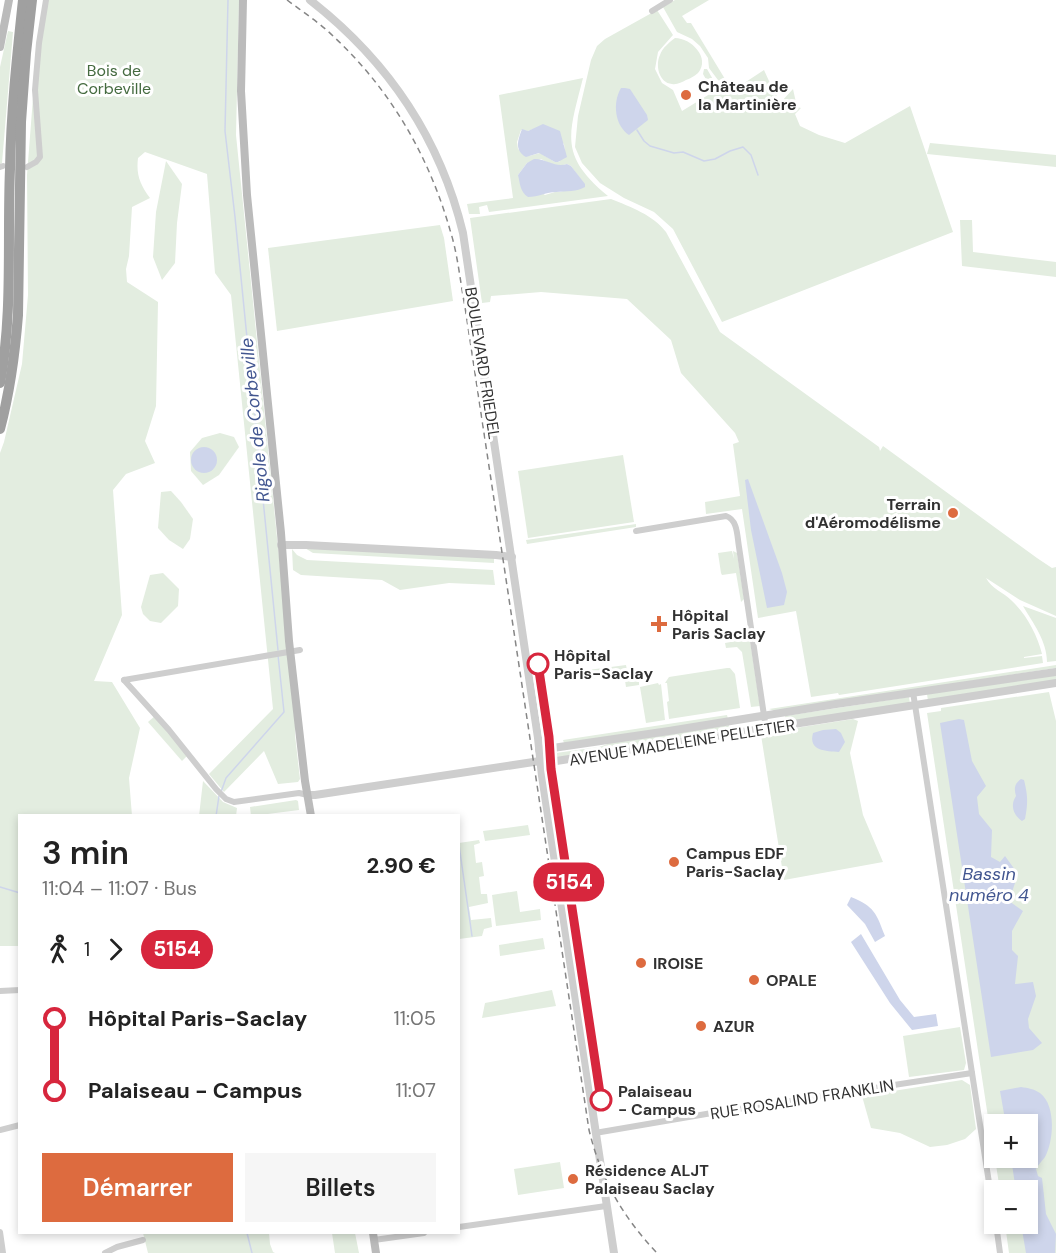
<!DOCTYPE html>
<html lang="fr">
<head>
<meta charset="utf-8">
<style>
	:root { --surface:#fff; --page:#f6f6f6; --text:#222; --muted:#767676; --accent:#dd6b3f }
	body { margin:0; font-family:"DM Sans",sans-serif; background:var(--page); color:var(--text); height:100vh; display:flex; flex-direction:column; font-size:22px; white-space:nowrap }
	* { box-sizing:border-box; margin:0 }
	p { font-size:20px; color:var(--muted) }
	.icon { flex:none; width:33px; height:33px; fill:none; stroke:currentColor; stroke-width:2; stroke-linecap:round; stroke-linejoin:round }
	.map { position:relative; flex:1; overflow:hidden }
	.details { position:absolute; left:18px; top:814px; width:442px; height:420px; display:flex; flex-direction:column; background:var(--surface); border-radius:0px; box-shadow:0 3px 9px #0003 }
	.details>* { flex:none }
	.badge { padding:0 12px; border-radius:20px; font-size:21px; line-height:39px }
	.tools { position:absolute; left:984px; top:1114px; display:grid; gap:12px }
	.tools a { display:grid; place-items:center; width:54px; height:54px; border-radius:0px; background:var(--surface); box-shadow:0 3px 9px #0003; font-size:30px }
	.map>.badge { position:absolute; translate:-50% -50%; box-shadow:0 0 0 3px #fff }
	.legs { display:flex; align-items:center; gap:9px; height:66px; padding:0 24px; font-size:20px }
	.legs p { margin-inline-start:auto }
	.head { display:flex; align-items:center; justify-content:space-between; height:102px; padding:0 24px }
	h1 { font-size:33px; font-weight:600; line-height:45px }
	.primary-button { display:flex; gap:12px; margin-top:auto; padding:12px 24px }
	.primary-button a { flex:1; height:69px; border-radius:0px; background:var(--accent); color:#fff; font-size:24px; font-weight:600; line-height:69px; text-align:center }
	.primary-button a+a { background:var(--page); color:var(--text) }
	ul { padding:0 24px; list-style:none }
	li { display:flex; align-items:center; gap:21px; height:72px; font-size:22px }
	li i { display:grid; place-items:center; width:9px; height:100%; margin:0 8px; background:currentColor }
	li i::after { content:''; width:15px; height:15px; margin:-8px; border:4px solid; border-radius:50%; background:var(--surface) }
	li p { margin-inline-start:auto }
	li:first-child i { background:linear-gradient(#0000 50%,currentColor 0) }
	li:last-child i { background:linear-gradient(currentColor 50%,#0000 0) }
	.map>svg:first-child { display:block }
</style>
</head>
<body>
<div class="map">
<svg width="1056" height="1253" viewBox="0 0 1056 1253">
	<rect width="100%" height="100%" fill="#fff"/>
	<!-- green -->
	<g fill="#e3ede0" fill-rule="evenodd">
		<path d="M48,0H239L236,135L295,714V735L300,779L298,782L278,784L264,751L224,792L209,774L273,709L231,295L215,273L207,174L145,152L138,158C136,175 140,184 150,198L132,207L129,256L126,269L127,282L158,302L156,406L145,441L155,463L126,474L113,490L122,615L94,681L112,682L140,728L129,778L132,816H20L19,946H0V453L4,442L22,364L28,295L27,175L37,46Z"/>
		<polygon points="675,0 709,0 682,16 687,23 691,23 728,84 726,85 718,80 709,68 708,58 700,46 692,39 677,32 663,7"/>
		<polygon points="657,10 673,35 658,52 655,69 662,83 673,90 682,111 713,92 703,74 704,69 707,69 715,83 729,93 764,70 774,92 781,102 793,89 797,107 801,108 795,114 800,126 819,135 845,143 910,106 953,232 722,322 673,229 654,212 624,198 600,183 582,163 575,147 578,116 591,60 597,46 605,39"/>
		<polygon points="8,31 13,32 2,163 0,164 0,67"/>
		<path d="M675,38C691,38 711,58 698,73C695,76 689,79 686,80C682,82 677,85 672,84C659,83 655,65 660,55C662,48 670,42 675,38Z"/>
		<path d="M583,78C569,134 558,155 608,196L489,212L487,205L479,207L480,214H469L467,204L513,198L499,95ZM539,127L564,144L565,152L559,162H555L540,153L529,156L518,149L517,142L521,130L528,131ZM541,159C550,164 557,167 567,164L571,166L584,184L560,192H555L545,195L518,175L527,163Z"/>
		<polygon points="930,143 1056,155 1056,167 927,154"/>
		<polygon points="166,161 182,184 177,223 175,263 162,280 153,257 156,212"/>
		<path d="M611,199C631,207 653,215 666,232L720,332L879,447L880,451L883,446L1037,558L1052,568L1056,567V616L1020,600L986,578C992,589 1003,592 1011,600C1026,614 1037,634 1042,654L1024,657V658L1042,656L1043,663L839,695L838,693L811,697L796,611L758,618L742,509L706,514L705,502L740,496L733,444L739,442L735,433L681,373L671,340L627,299L541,292L491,296L490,302L482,303L470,218Z"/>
		<polygon points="960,220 972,220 973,252 1056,262 1056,277 962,266"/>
		<polygon points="440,225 444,238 453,301 277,331 268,248"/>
		<polygon points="220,433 234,437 239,447 219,475 203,485 191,471 190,452 202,438"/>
		<polygon points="623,455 634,522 528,538 518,471"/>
		<polygon points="171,491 181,502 193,519 190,539 183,549 169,540 158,528 161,492"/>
		<polygon points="636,524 636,527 527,544 526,540"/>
		<polygon points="305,548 494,558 494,563 313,553"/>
		<polygon points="292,549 297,555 307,560 493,570 495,585 449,583 400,590 382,580 301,575 293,570"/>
		<polygon points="732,551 734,559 733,551 737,553 744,599 741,602 736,573 722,575 721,573 718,553"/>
		<polygon points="163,573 179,589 178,606 161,623 150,621 143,614 141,607 150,575"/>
		<path d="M1023,606L1056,618V661L1047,662C1047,641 1033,623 1023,606Z"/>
		<polygon points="747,639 750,641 760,706 751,707 742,652 737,647 726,648 725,643"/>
		<polygon points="626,665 629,681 639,680 639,685 626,687 624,674 589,679 588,670"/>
		<polygon points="1056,665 1056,668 775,711 769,709"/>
		<polygon points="727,668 730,668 735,674 740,708 669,719 667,702 669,701 667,683 665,683 669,677"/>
		<polygon points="1056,674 1056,681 928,701 927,694"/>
		<polygon points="658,683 659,685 661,684 665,720 646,723 640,687"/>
		<polygon points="1049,692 1056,721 1056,1253 1009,1253 1005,1224 1028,1224 1028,1191 1000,1191 995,1158 1028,1158 1028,1125 994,1125 994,1157 927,713 941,711 941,708"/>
		<polygon points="909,697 910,704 787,723 785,716"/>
		<polygon points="727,715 728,719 564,743 563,740"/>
		<polygon points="155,716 188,755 182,761 148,722"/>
		<polygon points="853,719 858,721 850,753 863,815 883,862 784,880 761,735 802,727"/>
		<polygon points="729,725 729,728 724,730 669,739 648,744 558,758 555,756 555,754 556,753 599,747 613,742"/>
		<polygon points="203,781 223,802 237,808 236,816 199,816"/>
		<polygon points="296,800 298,801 299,810 251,816 250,807"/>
		<polygon points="528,825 530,835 485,841 483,831"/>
		<polygon points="479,840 480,843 474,845 476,863 482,862 484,876 479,877 481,894 487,894 488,903 469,907 471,920 491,918 492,927 484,929 482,936 459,939 459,843"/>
		<polygon points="517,891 520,912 540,909 541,920 496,926 492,895"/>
		<polygon points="543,938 545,949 500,956 499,945"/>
		<polygon points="552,990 556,1006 482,1018 485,1003"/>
		<polygon points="960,1027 966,1063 964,1070 909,1077 903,1036"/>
		<polygon points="962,1080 970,1085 976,1129 965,1139 947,1145 930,1147 900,1133 871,1128 862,1096"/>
		<polygon points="560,1162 564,1188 518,1195 514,1169"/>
		<polygon points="143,1233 269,1233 270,1244 273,1252 275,1253 148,1253"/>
		<polygon points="332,1233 355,1233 359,1253 335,1253"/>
	</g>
	<!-- water -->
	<g fill="#ced5eb">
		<path d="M621,88H625L630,89L647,115L648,120L629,135C615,126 612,103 621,88Z"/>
		<path d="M543,124L560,131L567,157L558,162H555L539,153L526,157C514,150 518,140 522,129L528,131Z"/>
		<path d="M534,159C546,158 554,168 567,164L571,166L585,184V187C577,192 566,191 556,192C547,192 538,197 528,197C520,192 520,183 518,175L527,163Z"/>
		<circle cx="204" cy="460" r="13"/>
		<polygon points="748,479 782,573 787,592 784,605 767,608 751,530 745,480"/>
		<polygon points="959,719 964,720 972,761 986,786 977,797 979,814 992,830 991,857 1000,862 1005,856 1018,874 1009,901 1023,911 1012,931 1012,950 1018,956 1015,984 1033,982 1036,996 1028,1019 1029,1028 1042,1043 1033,1050 991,1057 940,723"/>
		<path d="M836,729L841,733L845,742L839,752C826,751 808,751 813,733L823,730Z"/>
		<path d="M1021,779L1024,780C1028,796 1028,803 1025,819L1022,821C1013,815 1010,805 1016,796C1014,789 1014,784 1021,779Z"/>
		<path d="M851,897C875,907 876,913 885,936L875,942L865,924L847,905Z"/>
		<polygon points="861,934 900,1000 914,1017 936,1014 938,1026 912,1030 890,1003 851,942"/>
		<path d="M1021,1087C1028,1088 1034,1089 1040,1093C1056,1105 1054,1140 1045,1157C1042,1161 1038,1165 1036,1169L1038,1176L1042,1178L1046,1214L1056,1234L1055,1253H1026L1021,1224H1028V1191H1016L1011,1158H1028V1125H1006L1000,1091Z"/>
	</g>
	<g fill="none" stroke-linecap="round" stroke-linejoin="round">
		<!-- stream -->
		<g stroke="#ced5eb" stroke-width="1.5">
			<polyline points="228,0 225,131 235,217 278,650"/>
			<polyline points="637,130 644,141 650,146 674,153 683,152 704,161 715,159 730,151 743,147 751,155 758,175"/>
			<polyline points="221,792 226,778 284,712 278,655"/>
			<polyline points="216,816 219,796"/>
			<polyline points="459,845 472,936"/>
			<polyline points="0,887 20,893"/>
			<polyline points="247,1233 252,1253"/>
		</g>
		<!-- minor -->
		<g stroke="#cecece" stroke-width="6">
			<polyline points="652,11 670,0"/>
			<polyline points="0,167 3,166"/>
			<polyline points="27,167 36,162 40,157 35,90 39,43 46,0"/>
			<path d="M636,531L726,516C738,520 737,536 739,547L766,729"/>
			<polyline points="124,680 169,730 216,789 226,799 234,802 299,793 308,795"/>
			<polyline points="124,680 300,650"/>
			<polyline points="913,692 994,1215"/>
			<polyline points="0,991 20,990"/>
			<polyline points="0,1130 20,1125"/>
			<polyline points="595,1133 712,1113 972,1073"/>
			<polyline points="996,1224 1000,1253"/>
			<polyline points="459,1227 606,1206"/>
			<polyline points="0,1232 3,1253"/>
			<polyline points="374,1240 424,1233"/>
			<polyline points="105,1253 117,1247 143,1240"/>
		</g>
		<!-- tertiary -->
		<g stroke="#cecece" stroke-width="8">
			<path d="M310,0C387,60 440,138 463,233L538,738L542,776L614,1253"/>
			<polyline points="281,545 306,545 496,555 512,557"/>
			<polyline points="539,750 669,731 836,704 1056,672"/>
			<polyline points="308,795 315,795 540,761 550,762 1056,683"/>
		</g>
		<!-- secondary -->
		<g stroke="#bbb" stroke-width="8">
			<polyline points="243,0 241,91 247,195 281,533 289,641 305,781 311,816"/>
			<polyline points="0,47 9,0"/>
			<polyline points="373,1233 376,1253"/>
		</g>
		<!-- trunk -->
		<g stroke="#a0a0a0" stroke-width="10">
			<path d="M0,383C13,313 7,240 10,169C11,113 17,56 23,0"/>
			<path d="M0,429C10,391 15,354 18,315L21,122L26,53L32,0"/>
		</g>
		<!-- rail -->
		<path stroke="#868686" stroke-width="1.5" stroke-dasharray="6 4.5" stroke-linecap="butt" d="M287,0C303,12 320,23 334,37C390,89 429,156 450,230C458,255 460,281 465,307L589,1130C601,1179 622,1216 657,1253"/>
	</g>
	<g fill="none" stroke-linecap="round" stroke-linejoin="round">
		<defs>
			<polyline id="line-1" points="538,664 549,737 551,769 601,1100"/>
		</defs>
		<!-- line-1 casing -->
		<use href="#line-1" stroke="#fff" stroke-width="14"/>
		<!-- line-1 -->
		<use href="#line-1" stroke="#d7263d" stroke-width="9"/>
	</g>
	<!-- markers -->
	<g fill="#dd6b3f" stroke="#fff" stroke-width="2">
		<circle cx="686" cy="95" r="6"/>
		<circle cx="953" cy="513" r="6"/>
		<path d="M656 615h6v6h6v6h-6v6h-6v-6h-6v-6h6z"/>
		<circle cx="674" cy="862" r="6"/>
		<circle cx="641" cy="963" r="6"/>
		<circle cx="754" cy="980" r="6"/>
		<circle cx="701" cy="1026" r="6"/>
		<circle cx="573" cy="1179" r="6"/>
	</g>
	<g fill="#fff" stroke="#d7263d" stroke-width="3">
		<circle cx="538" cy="664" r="10"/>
		<circle cx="601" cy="1100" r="10"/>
	</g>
	<g text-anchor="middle" stroke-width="6" stroke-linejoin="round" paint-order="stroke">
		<!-- park labels -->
		<g font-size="16" fill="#456b40" stroke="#fff">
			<text x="114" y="76">Bois de<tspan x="114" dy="18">Corbeville</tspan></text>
		</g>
		<!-- poi labels -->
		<g font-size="16" font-weight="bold" fill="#313131" stroke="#fff" text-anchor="start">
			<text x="698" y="92">Château de<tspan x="698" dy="18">la Martinière</tspan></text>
			<text x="941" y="510" text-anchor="end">Terrain<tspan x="941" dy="18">d'Aéromodélisme</tspan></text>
			<text x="672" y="621">Hôpital<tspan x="672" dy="18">Paris Saclay</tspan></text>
			<text x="686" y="859">Campus EDF<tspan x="686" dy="18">Paris-Saclay</tspan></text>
			<text x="653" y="969">IROISE</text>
			<text x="766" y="986">OPALE</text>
			<text x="713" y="1032">AZUR</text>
			<text x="585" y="1176">Résidence ALJT<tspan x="585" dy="18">Palaiseau Saclay</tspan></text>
		</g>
		<!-- street labels -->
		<g font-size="16" fill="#313131" stroke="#fff">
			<text transform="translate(483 363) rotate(81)" y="6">BOULEVARD FRIEDEL</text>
			<text transform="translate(682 742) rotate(-9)" y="6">AVENUE MADELEINE PELLETIER</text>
			<text transform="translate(802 1099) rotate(-9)" y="6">RUE ROSALIND FRANKLIN</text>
		</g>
		<!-- stop labels -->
		<g font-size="16" font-weight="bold" fill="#313131" stroke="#fff" text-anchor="start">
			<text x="554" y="661">Hôpital<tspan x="554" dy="18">Paris-Saclay</tspan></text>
			<text x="618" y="1097">Palaiseau<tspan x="618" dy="18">- Campus</tspan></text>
		</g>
		<!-- water labels -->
		<g font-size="18" font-style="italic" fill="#425690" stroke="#fff">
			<text transform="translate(255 420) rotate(-96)" y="6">Rigole de Corbeville</text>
			<text x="989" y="880">Bassin<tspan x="989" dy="21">numéro 4</tspan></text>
		</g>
	</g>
</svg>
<div class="tools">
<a>+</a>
<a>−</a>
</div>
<b class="badge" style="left:569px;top:882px;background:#d7263d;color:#fff">5154</b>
<section class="details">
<div class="head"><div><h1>3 min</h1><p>11:04 – 11:07 · Bus</p></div><b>2.90 €</b></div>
<div class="legs"><svg class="icon" aria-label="walk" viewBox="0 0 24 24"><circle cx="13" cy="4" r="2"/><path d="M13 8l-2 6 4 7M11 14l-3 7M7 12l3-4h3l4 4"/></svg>1<svg class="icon" aria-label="forward" viewBox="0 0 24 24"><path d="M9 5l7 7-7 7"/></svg><b class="badge" style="background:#d7263d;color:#fff">5154</b></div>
<ul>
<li><i style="color:#d7263d"></i><b>Hôpital Paris-Saclay</b><p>11:05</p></li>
<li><i style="color:#d7263d"></i><b>Palaiseau - Campus</b><p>11:07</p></li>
</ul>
<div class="primary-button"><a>Démarrer</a><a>Billets</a></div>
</section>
</div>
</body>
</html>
